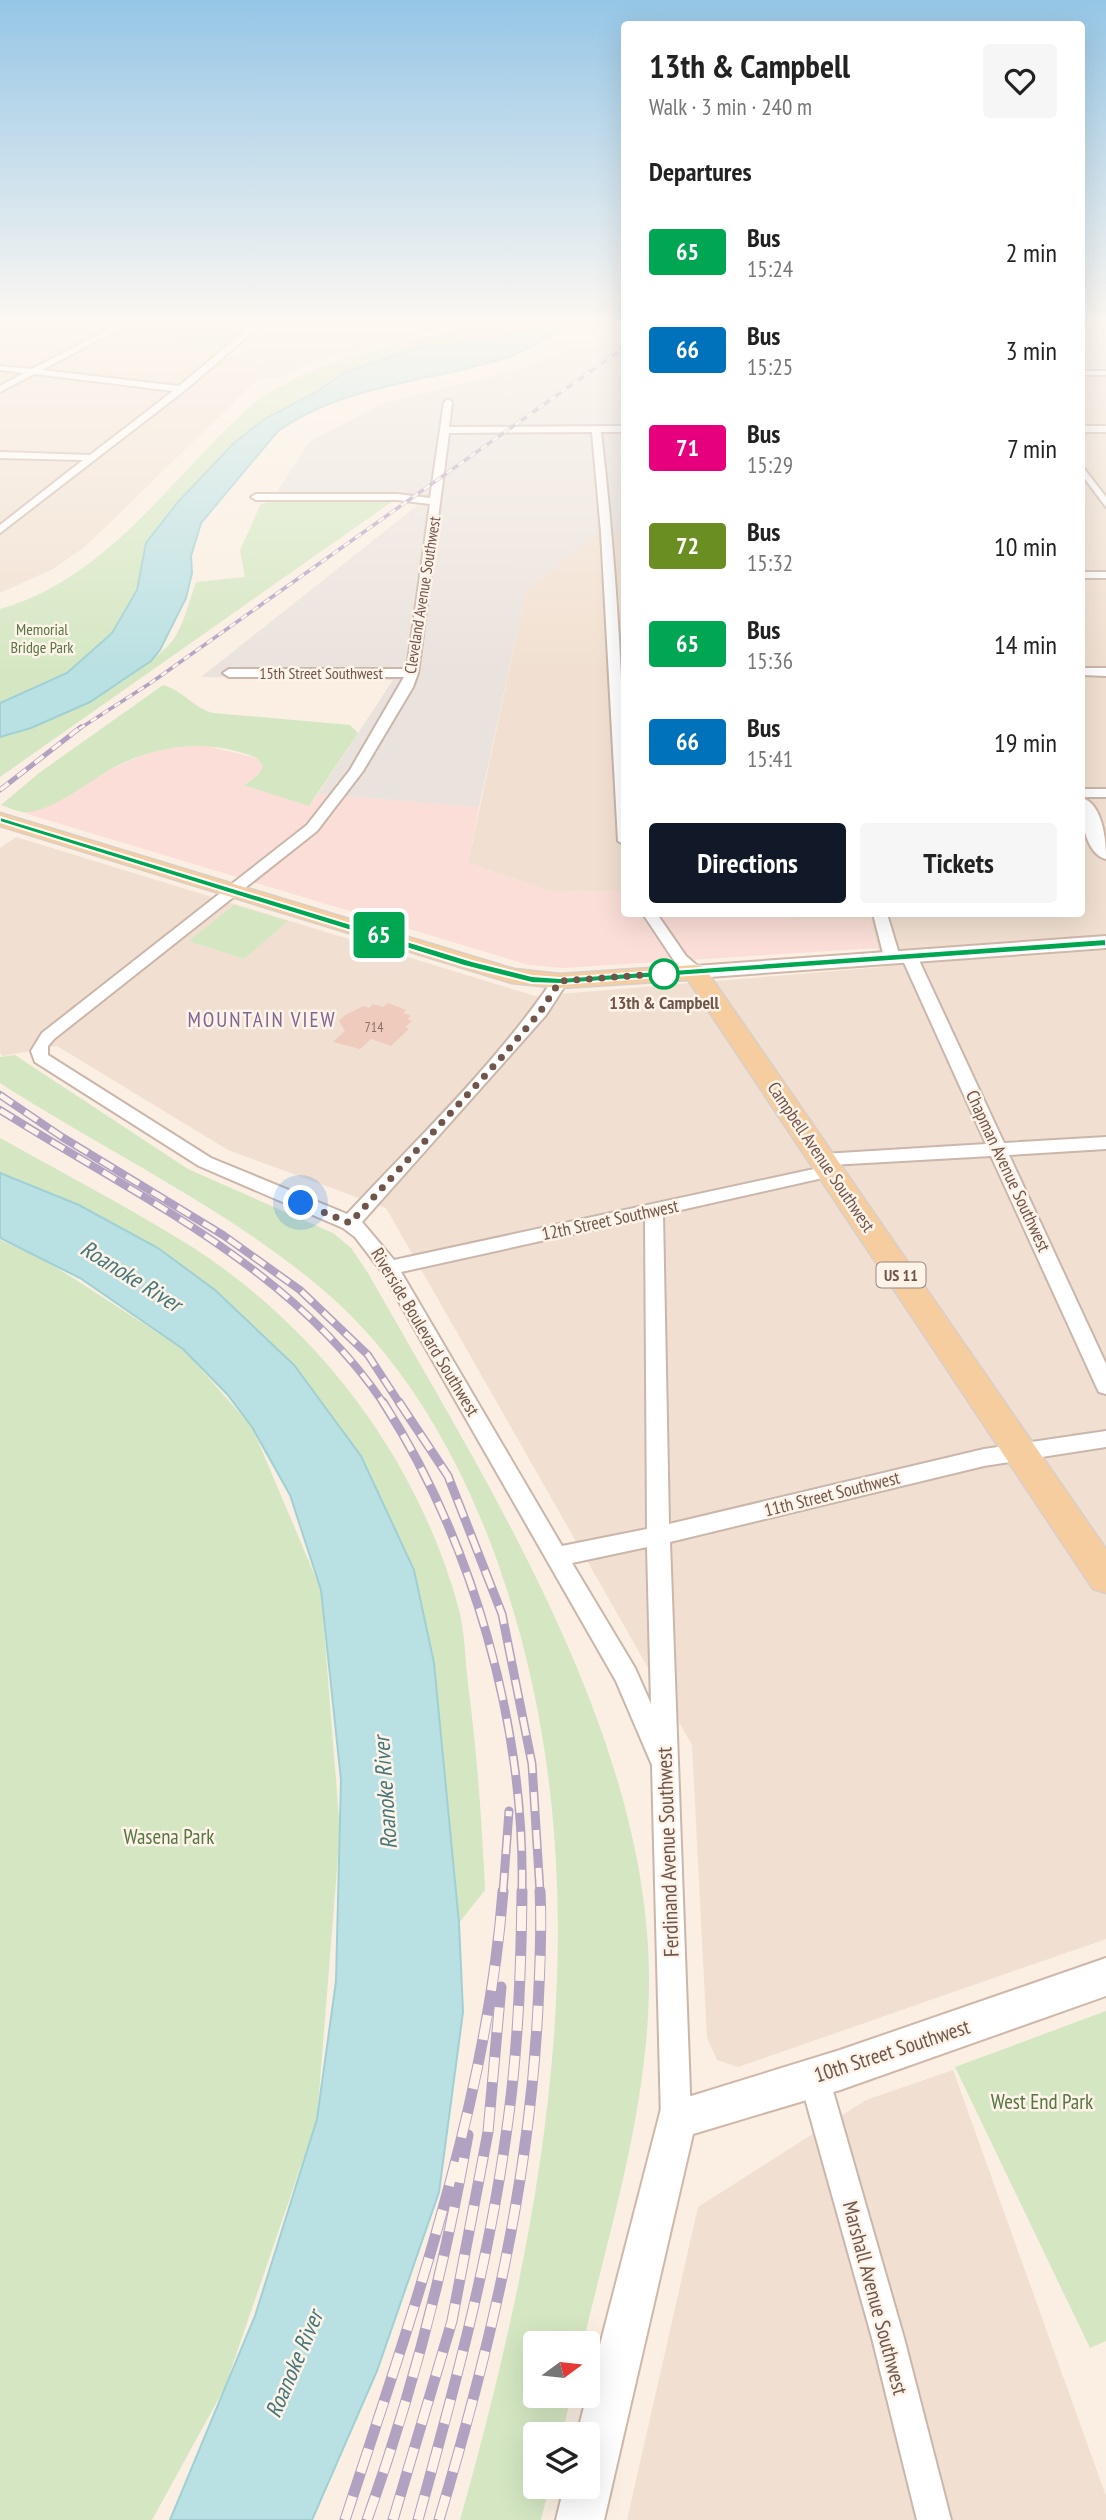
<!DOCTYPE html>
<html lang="en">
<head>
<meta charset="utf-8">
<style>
	:root { --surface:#fff; --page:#f6f6f6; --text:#222; --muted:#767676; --accent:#111827 }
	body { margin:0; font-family:"PT Sans Narrow",sans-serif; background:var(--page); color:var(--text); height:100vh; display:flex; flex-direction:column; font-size:26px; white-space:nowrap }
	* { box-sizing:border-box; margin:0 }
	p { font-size:23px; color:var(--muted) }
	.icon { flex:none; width:38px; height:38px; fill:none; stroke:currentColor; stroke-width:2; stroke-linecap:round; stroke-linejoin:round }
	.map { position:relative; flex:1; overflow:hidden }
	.sheet { position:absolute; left:621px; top:21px; width:464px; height:896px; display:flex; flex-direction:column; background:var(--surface); border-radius:7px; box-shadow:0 7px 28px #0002 }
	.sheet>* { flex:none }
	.badge { padding:0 14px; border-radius:5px; font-size:24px; line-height:46px }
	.needle { width:46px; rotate:75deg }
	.controls { position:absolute; left:523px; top:2331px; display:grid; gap:14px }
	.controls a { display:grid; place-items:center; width:77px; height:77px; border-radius:7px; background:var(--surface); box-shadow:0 7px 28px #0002; font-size:35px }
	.you { position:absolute; width:35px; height:35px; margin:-18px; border:5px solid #fff; border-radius:50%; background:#1a73e8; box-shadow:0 0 0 10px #1a73e833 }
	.map>.badge { position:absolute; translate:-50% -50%; box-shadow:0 0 0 4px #fff }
	h2 { padding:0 28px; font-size:26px; line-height:63px }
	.round { display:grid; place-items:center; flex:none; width:74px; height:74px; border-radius:7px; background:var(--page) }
	.overview { display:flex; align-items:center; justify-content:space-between; height:119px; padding:0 28px }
	h1 { font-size:33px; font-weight:700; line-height:52px }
	.primary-button { display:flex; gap:14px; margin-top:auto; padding:14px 28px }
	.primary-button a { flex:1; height:80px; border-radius:7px; background:var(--accent); color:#fff; font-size:28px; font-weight:700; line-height:80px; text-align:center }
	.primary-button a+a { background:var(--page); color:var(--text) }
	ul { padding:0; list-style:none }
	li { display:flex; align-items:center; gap:21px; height:98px; padding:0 28px }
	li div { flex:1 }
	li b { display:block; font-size:26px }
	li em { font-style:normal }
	li .badge { min-width:77px; font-weight:700; text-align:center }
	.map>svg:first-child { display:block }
</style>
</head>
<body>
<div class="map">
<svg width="1106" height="2520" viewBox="0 0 1106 2520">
	<rect width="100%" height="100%" fill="#faefe2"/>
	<!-- residential -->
	<g fill="#f1e0d1">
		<polygon points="0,320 150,320 153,321 131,326 217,355 235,357 265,372 86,546 53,569 0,593"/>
		<polygon points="1082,374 1106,374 1106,1939 738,2067 717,2060 707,2038 692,1745 386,1208 228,1150 57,1046 3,1056 0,1053 0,848 16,837 535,996 883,967 869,920 793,920 790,914 1082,914"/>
		<polygon points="625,531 625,891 552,892 468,863 526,591 598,532"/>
		<polygon points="953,2070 1106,2496 1106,2520 627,2520 698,2207 866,2100"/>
	</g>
	<!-- commercial -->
	<polygon fill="#faded7" points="176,746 207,746 257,758 263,766 258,775 245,784 309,806 318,794 479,807 468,863 552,892 625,891 625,914 790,914 793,920 869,920 877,948 563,968 529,965 24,813 49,805 112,769 145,754"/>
	<!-- industrial -->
	<g fill="#eae2dd">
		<polygon points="272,320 479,320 312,362 275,379 259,378 264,372 235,357"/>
		<rect x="1082" y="320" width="24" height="54"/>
		<polygon points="625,338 625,531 598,532 526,591 479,807 318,794 393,680 201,677 418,505 401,492 277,492 309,442 381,404 520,369 582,345 608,345"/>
	</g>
	<!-- green -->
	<g fill="#d4e7c2">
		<polygon points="150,320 250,320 217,355 129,327"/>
		<path d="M503,320H550L503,337L417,348L345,372L318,391L263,420L178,502L146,543L137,590L112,633L67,673L0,703V609C110,578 173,474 255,402C325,352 421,340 503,320Z"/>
		<path d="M275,500L393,501L0,777V737C63,718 121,690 168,646C183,631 189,601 196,582L245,577L240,550L261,504Z"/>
		<path d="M163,685C184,691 192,707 213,713L350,725L358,733L309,806L244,785L258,775L263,766L257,758C208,738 158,744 113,768C91,780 46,816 22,812C15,811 8,807 1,805L39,773Z"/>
		<polygon points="234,905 288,921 244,959 189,941"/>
		<path d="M15,1055L188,1169L333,1233L351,1248L368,1273C486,1482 651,1737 649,1984C648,2107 611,2225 583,2343H536V2396H571L562,2434H536V2487H549L541,2520H460C550,2200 612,1860 489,1539C456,1454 408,1369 340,1305C245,1217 110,1154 0,1083V1057Z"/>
		<path d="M0,1138C63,1173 128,1207 189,1245C318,1327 417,1458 458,1606C465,1630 465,1659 468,1684C477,1753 482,1821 485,1890L459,1923L434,1663L414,1570L158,1248L79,1205L0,1173Z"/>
		<polygon points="0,1240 45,1260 183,1349 252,1427 321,1590 340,1831 317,2119 225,2387 152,2520 0,2520"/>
		<polygon points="1106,2011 1106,2341 1090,2348 955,2067"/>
	</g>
	<!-- water -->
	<g fill="#b9e0e2" stroke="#a0d0d3" stroke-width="2">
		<path d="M550,320H581C555,331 532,349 505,358C430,382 344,384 278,431L201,523L191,556L192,573L186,598L160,650L151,661L90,702L31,728L0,737V703L67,673L112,633L137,590L146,543L178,502L233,444L263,420L318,391L345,372L417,348L503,337Z"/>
		<polygon points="0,1173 79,1205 158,1248 215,1290 294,1365 361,1456 414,1570 434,1663 459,1923 463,2012 439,2192 377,2371 312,2520 170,2520 255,2316 317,2119 336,1981 341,1780 321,1590 290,1495 252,1427 227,1394 183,1349 80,1278 0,1238"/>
	</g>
	<!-- building -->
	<polygon fill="#eecbbc" points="388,1003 406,1010 403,1013 411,1016 407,1019 412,1021 405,1027 409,1029 391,1046 371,1039 360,1049 333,1042 345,1031 339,1021 345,1015 364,1006 369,1008 373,1004 383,1007"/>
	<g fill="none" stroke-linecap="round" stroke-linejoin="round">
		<defs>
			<g id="street">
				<polygon points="92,320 103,320 121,328 42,370 179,386 258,320 267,320 184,391 0,533 0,525 83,460 0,458 0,452 90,455 173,391 34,374 0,392 0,386 24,373 0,370 0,366 32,369 111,328"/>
				<rect x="1082" y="323" width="24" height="4"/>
				<rect x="1082" y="371" width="24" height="4"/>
				<path d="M448,399L452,402L449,427L625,426V432H601C617,569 625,707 625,845L618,841L601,532L592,432L449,433L418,673L413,687L363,771L317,831L54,1039L48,1046V1055L211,1158L347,1214C418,1138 496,1064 554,978H566L568,981L546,1015L362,1222L394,1260L828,1166L817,1164L814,1160L823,1154L986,1144L901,956L909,951L917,956L1004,1143L1106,1137V1149L1009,1155L1106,1364V1394L1099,1392L1096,1386L991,1156L831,1165L839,1171L836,1175L663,1214L669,1524L984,1449L1106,1431V1447L984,1466L670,1542L691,2119L687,2130L676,2134L665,2130L661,2119L652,1765L616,1681L382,1272L355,1237L343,1228L199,1166L35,1062L31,1051L42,1033L307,825L350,770L404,677H229L223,673L229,669H407L430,504L397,500H256L251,497L256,494H397L430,498L444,402ZM645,1218L647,1529L562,1546L401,1272ZM647,1547L651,1704L635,1668L572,1563Z"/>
				<rect x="1082" y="426" width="24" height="6"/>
				<polygon points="1082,466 1106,497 1106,507 1082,475"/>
				<rect x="1082" y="572" width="24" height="6"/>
				<polygon points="1082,668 1106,668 1106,676 1082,675"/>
				<rect x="1082" y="789" width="24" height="8"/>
				<polygon points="643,914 657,914 686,956 701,969 701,975 689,975 675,962"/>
				<polygon points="873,914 887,914 900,957 897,960 892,962 884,957"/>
				<polygon points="814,2062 824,2067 829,2077 904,2338 951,2520 917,2520 872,2338 799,2077 804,2067"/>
			</g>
			<g id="secondary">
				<path d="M1082,798C1103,804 1106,841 1106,859C1085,854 1080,816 1082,798Z"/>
				<polygon points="1106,936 1106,948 695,978 684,972 695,966"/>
				<polygon points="1106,1958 1106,1996 840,2090 693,2134 604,2520 556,2520 564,2487 588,2487 588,2434 577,2434 662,2105 840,2050"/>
			</g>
			<polygon id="primary" points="0,813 514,969 560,974 695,965 704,967 1106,1549 1106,1593 1093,1589 688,980 560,988 512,983 0,826"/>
		</defs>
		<!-- street casing -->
		<use href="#street" stroke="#cab6aa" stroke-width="4"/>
		<!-- secondary casing -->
		<use href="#secondary" stroke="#cfb7aa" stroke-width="4"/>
		<!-- primary casing -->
		<use href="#primary" stroke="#d7cfcd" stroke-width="3"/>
		<!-- street -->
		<use href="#street" fill="#fff" fill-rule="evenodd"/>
		<!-- secondary -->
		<use href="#secondary" fill="#fff" fill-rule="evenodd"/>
		<!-- primary -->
		<use href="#primary" fill="#f5cd9f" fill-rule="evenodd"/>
		<defs>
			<polyline id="rail-far4" points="79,729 152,682 625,347"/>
			<polyline id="rail-far3" points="0,790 81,727"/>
			<g id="rail-far2">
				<polyline points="0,1095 62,1137 223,1235 300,1290 368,1355 400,1404"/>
				<path d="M0,1110C136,1196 291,1266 384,1404"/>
			</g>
			<g id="rail-far1">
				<path d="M383,1402C473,1542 525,1725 522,1892"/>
				<polyline points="399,1402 448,1476 502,1614 532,1764 540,1892"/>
				<polyline points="503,1892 509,1811"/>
			</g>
			<g id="rail">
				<path d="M345,2520C411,2318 487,2104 503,1891"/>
				<path d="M367,2520C412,2394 445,2266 468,2135"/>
				<polyline points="393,2520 452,2321 488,2132 501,1987"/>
				<path d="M418,2520C453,2393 488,2266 506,2135C518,2054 521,1973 522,1891"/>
				<path d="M439,2520C490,2348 529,2187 538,2007C540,1968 542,1929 540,1891"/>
			</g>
		</defs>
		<!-- rail-far4 casing -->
		<use href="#rail-far4" stroke="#b1a2c2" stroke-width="3.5"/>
		<!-- rail-far3 casing -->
		<use href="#rail-far3" stroke="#b1a2c2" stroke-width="5"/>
		<!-- rail-far2 casing -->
		<use href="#rail-far2" stroke="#b1a2c2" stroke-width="8"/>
		<!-- rail-far1 casing -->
		<use href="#rail-far1" stroke="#b1a2c2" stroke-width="9"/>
		<!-- rail casing -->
		<use href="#rail" stroke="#b1a2c2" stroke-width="11"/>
		<!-- rail-far4 -->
		<use href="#rail-far4" stroke="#fef3e8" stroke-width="2.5" stroke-dasharray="7" stroke-linecap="butt"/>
		<!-- rail-far3 -->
		<use href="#rail-far3" stroke="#fef3e8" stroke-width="3.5" stroke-dasharray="11" stroke-linecap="butt"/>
		<!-- rail-far2 -->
		<use href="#rail-far2" stroke="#fef3e8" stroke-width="5" stroke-dasharray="15" stroke-linecap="butt"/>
		<!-- rail-far1 -->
		<use href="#rail-far1" stroke="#fef3e8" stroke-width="6" stroke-dasharray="19" stroke-linecap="butt"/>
		<!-- rail -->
		<use href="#rail" stroke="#fef3e8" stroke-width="9" stroke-dasharray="25" stroke-linecap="butt"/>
	</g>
	<!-- sky -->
	<linearGradient id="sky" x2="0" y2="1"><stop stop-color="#95c6e6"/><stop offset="0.48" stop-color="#fdf8f2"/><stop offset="1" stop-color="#fdf8f2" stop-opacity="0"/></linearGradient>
	<rect width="1106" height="673" fill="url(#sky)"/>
	<!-- line -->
	<polygon fill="#00a651" stroke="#fff" stroke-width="2" points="0,817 472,961 532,976 560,978 1106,939 1106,946 560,984 532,983 464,966 0,822"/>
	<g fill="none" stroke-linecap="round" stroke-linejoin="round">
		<!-- walk -->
		<polyline stroke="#70554b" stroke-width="7" stroke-dasharray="0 12.6" points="301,1203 350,1223 501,1058 540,1012 560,981 671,973 664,974"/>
	</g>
	<!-- markers -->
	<circle fill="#fff" stroke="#00a651" stroke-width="3.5" cx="664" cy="974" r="14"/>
	<g text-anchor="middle" stroke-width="5" stroke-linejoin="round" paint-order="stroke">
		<!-- number labels -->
		<g font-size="14" fill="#907267">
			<text x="374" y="1032">714</text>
		</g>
		<!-- far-street labels -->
		<g font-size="16" fill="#70554b" stroke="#fef3e8">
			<text transform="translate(422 595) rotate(-81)" y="6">Cleveland Avenue Southwest</text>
			<text x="321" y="679">15th Street Southwest</text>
		</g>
		<!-- far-park labels -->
		<g font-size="16" fill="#567643" stroke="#fef3e8">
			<text x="42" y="635">Memorial<tspan x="42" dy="18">Bridge Park</tspan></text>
		</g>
		<!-- shield labels -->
		<rect fill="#fef3e8" stroke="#9b847a" stroke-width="2" x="876.5" y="1262.5" width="49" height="25" rx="5"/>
		<g font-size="16" font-weight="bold" fill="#70554b">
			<text x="901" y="1281">US 11</text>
		</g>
		<!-- stop labels -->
		<g font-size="18" font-weight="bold" fill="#70554b" stroke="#fef3e8">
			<text x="664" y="1009">13th &amp; Campbell</text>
		</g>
		<!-- street labels -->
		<g font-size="18" fill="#70554b" stroke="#fef3e8">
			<text transform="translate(821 1157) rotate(56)" y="6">Campbell Avenue Southwest</text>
			<text transform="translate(1008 1171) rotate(65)" y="6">Chapman Avenue Southwest</text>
			<text transform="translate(610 1220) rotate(-12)" y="6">12th Street Southwest</text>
			<text transform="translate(425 1332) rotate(59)" y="6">Riverside Boulevard Southwest</text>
			<text transform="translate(832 1494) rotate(-14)" y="6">11th Street Southwest</text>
		</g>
		<!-- quarter labels -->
		<g font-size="21" letter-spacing="2" fill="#806693" stroke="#fef3e8">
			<text x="262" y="1027">MOUNTAIN VIEW</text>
		</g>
		<!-- near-park labels -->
		<g font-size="21" fill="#567643" stroke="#fef3e8">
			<text x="169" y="1844">Wasena Park</text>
			<text x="1042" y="2109">West End Park</text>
		</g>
		<!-- near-street labels -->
		<g font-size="21" fill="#70554b" stroke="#fef3e8">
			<text transform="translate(668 1852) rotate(-92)" y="7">Ferdinand Avenue Southwest</text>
			<text transform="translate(892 2051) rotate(-18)" y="7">10th Street Southwest</text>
			<text transform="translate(875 2298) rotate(75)" y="7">Marshall Avenue Southwest</text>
		</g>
		<!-- near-water labels -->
		<g font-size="23" font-style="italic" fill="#43777b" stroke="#fef3e8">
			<text transform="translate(131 1276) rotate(32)" y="8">Roanoke River</text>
			<text transform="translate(385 1793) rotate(-94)" y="8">Roanoke River</text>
			<text transform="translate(294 2364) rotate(-67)" y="8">Roanoke River</text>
		</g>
	</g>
</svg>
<div class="controls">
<a><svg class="needle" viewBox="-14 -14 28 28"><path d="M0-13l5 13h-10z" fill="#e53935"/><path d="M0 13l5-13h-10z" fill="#767676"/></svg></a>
<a><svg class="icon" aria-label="layers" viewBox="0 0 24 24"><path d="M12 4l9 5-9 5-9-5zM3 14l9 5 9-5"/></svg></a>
</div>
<div class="you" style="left:301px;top:1203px"></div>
<b class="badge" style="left:379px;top:935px;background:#00a651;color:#fff">65</b>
<section class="sheet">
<div class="overview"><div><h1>13th &amp; Campbell</h1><p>Walk · 3 min · 240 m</p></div><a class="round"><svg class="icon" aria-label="heart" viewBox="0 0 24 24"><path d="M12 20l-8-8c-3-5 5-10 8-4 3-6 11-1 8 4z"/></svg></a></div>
<h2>Departures</h2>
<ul>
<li><span class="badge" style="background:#00a651;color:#fff">65</span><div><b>Bus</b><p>15:24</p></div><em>2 min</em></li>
<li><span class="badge" style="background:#0072bc;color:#fff">66</span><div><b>Bus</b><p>15:25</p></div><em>3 min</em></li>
<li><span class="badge" style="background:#e6007e;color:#fff">71</span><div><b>Bus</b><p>15:29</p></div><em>7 min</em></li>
<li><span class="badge" style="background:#6b8e23;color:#fff">72</span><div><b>Bus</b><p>15:32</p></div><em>10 min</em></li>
<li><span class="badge" style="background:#00a651;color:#fff">65</span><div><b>Bus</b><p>15:36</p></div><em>14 min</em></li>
<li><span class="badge" style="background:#0072bc;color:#fff">66</span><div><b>Bus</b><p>15:41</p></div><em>19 min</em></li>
</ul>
<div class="primary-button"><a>Directions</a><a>Tickets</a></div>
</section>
</div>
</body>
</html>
